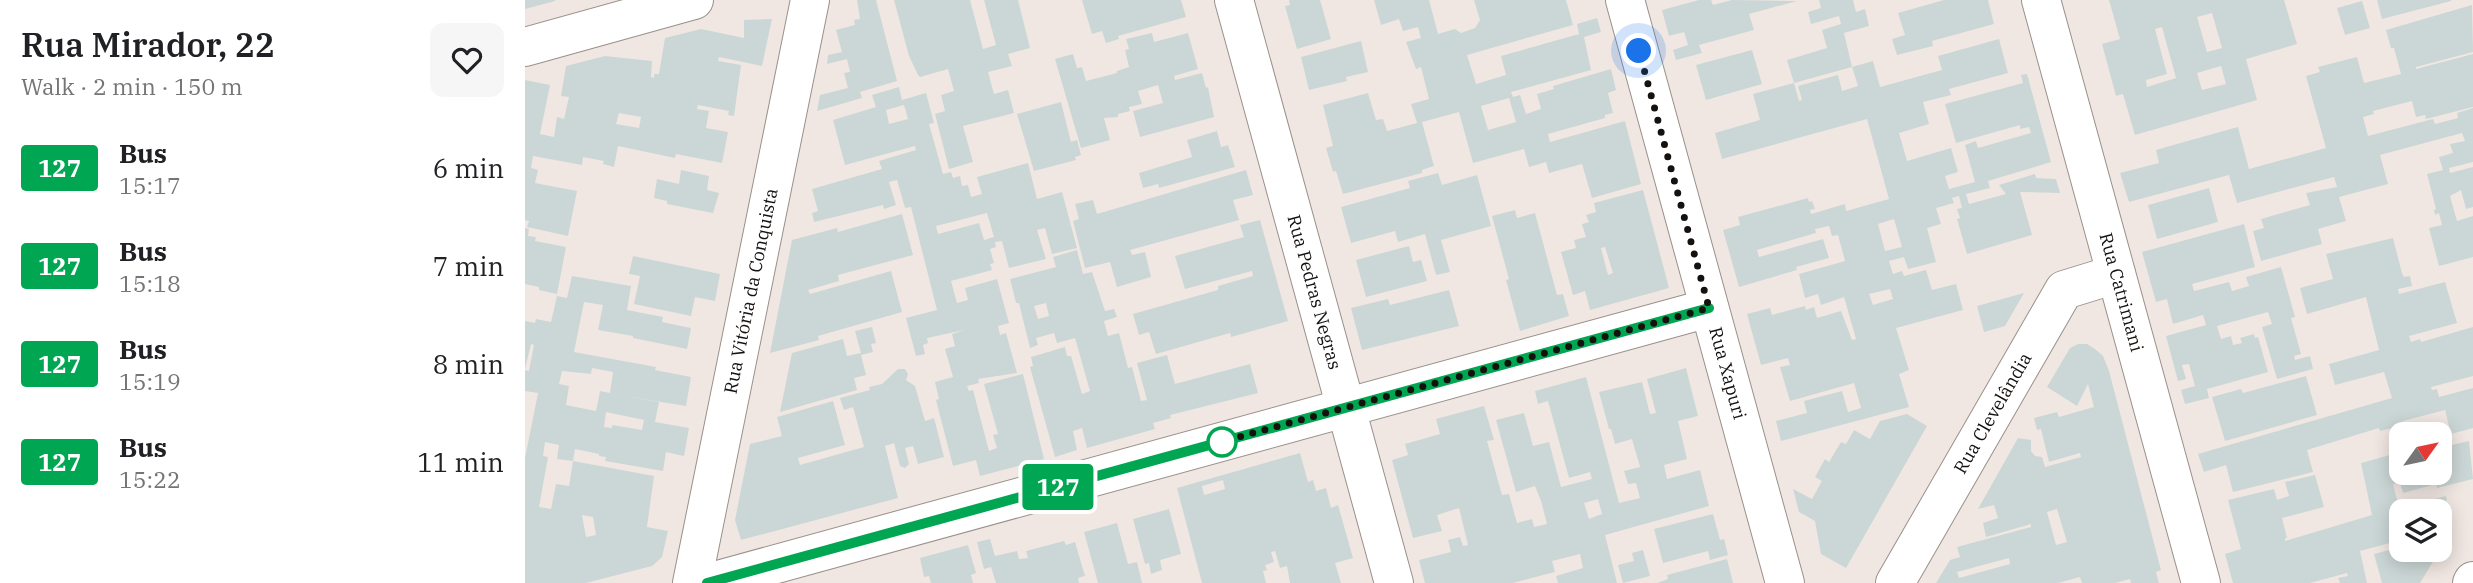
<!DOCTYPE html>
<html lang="en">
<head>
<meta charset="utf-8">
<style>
	:root { --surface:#fff; --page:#f6f6f6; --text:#202124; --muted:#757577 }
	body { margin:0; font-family:"IBM Plex Serif",serif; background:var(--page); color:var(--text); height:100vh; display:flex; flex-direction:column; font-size:26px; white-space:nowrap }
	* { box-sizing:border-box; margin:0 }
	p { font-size:23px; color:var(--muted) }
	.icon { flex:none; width:38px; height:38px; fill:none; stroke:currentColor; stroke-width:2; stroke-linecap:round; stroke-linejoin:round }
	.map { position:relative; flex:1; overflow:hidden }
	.side { display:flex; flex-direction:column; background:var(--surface); width:525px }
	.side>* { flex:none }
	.badge { padding:0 14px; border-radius:5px; font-size:24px; line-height:46px }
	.needle { width:46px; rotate:57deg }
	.buttons { position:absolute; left:1864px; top:422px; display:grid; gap:14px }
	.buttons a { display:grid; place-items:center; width:63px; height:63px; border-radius:14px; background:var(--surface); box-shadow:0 4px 18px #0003; font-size:35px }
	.you { position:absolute; width:35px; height:35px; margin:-18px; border:5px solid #fff; border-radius:50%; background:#1a73e8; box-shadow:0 0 0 10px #1a73e833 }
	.map>.badge { position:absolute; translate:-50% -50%; box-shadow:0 0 0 4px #fff }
	.round { display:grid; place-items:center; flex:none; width:74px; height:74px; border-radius:14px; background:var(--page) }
	.head { display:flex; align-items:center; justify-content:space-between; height:119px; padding:0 21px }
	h1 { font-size:33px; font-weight:600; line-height:52px }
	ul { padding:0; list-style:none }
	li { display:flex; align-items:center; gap:21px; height:98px; padding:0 21px }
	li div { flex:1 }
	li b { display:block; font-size:26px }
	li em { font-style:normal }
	li .badge { min-width:77px; font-weight:700; text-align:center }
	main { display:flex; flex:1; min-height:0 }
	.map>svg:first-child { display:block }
</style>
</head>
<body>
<main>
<section class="side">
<div class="head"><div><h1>Rua Mirador, 22</h1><p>Walk · 2 min · 150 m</p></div><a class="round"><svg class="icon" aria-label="heart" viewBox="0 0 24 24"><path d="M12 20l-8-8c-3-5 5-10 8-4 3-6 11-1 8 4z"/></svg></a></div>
<ul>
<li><span class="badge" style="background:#00a651;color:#fff">127</span><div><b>Bus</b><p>15:17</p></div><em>6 min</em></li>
<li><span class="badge" style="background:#00a651;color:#fff">127</span><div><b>Bus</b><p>15:18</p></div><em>7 min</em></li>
<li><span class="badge" style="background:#00a651;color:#fff">127</span><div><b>Bus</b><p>15:19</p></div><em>8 min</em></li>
<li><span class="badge" style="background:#00a651;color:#fff">127</span><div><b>Bus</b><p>15:22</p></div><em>11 min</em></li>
</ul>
</section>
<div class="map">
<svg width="1948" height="583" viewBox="0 0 1948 583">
	<rect width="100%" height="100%" fill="#f1e7e2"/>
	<!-- building -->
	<g fill="#cbd7d6" fill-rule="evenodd">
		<polygon points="0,0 30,0 30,1 0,9"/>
		<polygon points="332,0 351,0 372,81 335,92 337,98 292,111 295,95 323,88 319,73 325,72 322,59 302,64 303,55 317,52 311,30 330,25 329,20 335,19"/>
		<polygon points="369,0 445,0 458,49 471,45 459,0 493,0 505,48 483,54 487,66 463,72 469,94 483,90 489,113 438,126 448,162 424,169 410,114 420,111 416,95 429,91 423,69 395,77 393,75 384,56"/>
		<polygon points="557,0 656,0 661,17 593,36 594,39 581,43 577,31 567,34"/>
		<polygon points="764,0 795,0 806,39 772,49 760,6 765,5"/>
		<path d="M849,0H904L913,34L930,29L936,33L950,28L955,20L949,0H1041L1048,25L942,55L951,84L981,75L976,56L1054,34L1052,24L1072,18L1076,32L1059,37L1066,70L986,92L988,97L995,95L1001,114L1016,109L1012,94L1029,89L1028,86L1086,69L1091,90L1083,93L1088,113L1080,115V118L1023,134L1025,142L1100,121L1116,184L1067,198L1057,164L1024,173L1021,162L1004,167L999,149L948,163L934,112L897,122L909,166L897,170V173L818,194L811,171L808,172L801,148L808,146L798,105L843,93L851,120L858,119L862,131L892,123L886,104L904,99L896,67L891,69L881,42L896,38L893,27L878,31L874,19L856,25ZM984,98L991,122L963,130L956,106Z"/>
		<polygon points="1174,0 1186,0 1188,5 1207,0 1272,1 1224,14 1229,30 1174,45 1177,53 1151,60 1148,50 1163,45 1159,32 1144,36 1137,10"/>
		<polygon points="1294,0 1328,0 1331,12 1340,9 1344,26 1319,33 1327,67 1269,83 1262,60 1302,48 1297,30 1316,24 1314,16 1286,24 1283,12 1296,8"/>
		<polygon points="1419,0 1463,0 1469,24 1407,41 1408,46 1372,55 1367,39 1380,35 1373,13"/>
		<path d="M1584,0H1759L1772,44L1721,59L1732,100L1610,135L1598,94L1591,96L1577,44L1595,39ZM1687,13L1697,48L1682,52L1672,17ZM1637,27L1651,78L1622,87L1621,80L1642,74L1630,29ZM1696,66L1701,84L1677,90L1672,73Z"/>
		<polygon points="1852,0 1926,0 1926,1 1857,19"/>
		<polygon points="1837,1 1845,28 1820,35 1812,8"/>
		<polygon points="1947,5 1948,52 1891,67 1891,69 1948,54 1948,107 1901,119 1900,115 1891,117 1887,101 1848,111 1849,114 1838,117 1843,136 1908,119 1910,124 1933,118 1932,113 1948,108 1948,162 1924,168 1925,173 1948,167 1948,207 1941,209 1936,190 1925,196 1932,221 1948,216 1948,257 1914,266 1904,228 1917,225 1914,213 1910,215 1909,210 1911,209 1902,174 1918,170 1914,157 1928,153 1925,144 1940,141 1937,133 1855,155 1863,184 1814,197 1821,221 1793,229 1797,244 1736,261 1728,231 1739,228 1736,219 1785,205 1781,193 1812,187 1809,177 1712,203 1704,175 1604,202 1595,173 1634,163 1631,150 1659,142 1713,127 1724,169 1801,148 1781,76 1795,72 1793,67 1832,57 1839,83 1876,74 1869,48 1866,48 1861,30"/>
		<path d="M247,19L237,66L194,57L193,61L216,65L209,116L203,115L204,111L173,105L172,109L184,111L181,128L203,132L197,163L151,154L150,158L93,146L89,167L78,164L79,161L58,157L57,165L8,156L6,168L13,170L10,183L52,191L43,236L2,227L4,221L0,220V80L25,85L15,134L29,137L32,117L39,119L44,97L36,96L41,66L80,56L127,61L126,77L129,78V74H134L140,38L176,29L219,38V20ZM94,113L116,117L114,128L91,124Z"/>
		<polygon points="627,33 629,42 663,33 673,69 649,76 650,80 677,73 681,88 683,87 689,117 615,137 608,111 638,103 633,85 613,91 617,104 604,107 605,111 593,114 593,117 579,118 585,140 556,148 530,59 548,54 552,68 557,67 561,81 592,73 592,71 604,67 600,50 604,49 601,39"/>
		<path d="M1474,39L1483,73L1424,89L1426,95L1398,102L1404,124L1374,133L1382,161L1426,148L1433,172L1420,176L1424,189L1450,182L1440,145L1451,141L1453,148L1506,133L1504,127L1495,129V125L1431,143L1420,104L1498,83L1496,75L1502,74L1526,162L1463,181L1465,188L1441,194L1444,204L1481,194L1474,185L1510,174L1511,178L1531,179L1535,193L1495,192L1507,235L1442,254L1432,219L1435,218L1432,209L1437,208L1434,196L1427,198L1429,203L1411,208L1416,224L1402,228L1411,262L1383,269L1379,257L1364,261L1368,274L1377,271L1379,276L1401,270L1407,290L1431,284L1438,310L1371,328L1384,370L1374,374L1384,407L1256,441L1251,421L1282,413L1279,401L1317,391L1323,412L1336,408L1329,383L1265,401L1255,367L1265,365L1263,358L1236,365L1222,314L1245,308L1247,315L1280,306L1281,310L1289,307L1292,318L1316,311L1327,340L1331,339L1319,297L1296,305L1293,294L1280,298L1274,274L1320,261L1313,235L1307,236L1304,226L1290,229L1291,233L1232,250L1234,257L1298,239L1304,258L1271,267L1272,270L1214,287L1198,230L1215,225L1213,217L1283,198L1284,202L1287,201L1290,209L1285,210L1286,214L1320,204L1321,211L1364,199L1342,119L1197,159L1190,133L1235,120L1228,94L1269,83L1274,101L1277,100L1273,86L1313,75L1317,91L1333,86L1327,67L1348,61L1355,87L1417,70L1413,56ZM1369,219L1377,247L1360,251L1353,224ZM1365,289L1368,299L1348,305L1344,294Z"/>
		<polygon points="836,41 843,72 821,77 822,81 784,90 776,57"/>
		<polygon points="1227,50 1237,84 1181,100 1171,65"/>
		<path d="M374,87L377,100L401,93L409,123L404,124L418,174L426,172L428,178L435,176L437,186L443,185L446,197L457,194L452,177L503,163L512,199L537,192L552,248L527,254L520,228L512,230L521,259L484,268L477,241L470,242L471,247L465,249L469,263L465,264L467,270L426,281L432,303L443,300L440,288L472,279L484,323L473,326L475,335L481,333L492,373L453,379L454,383L442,386L444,391L448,390L464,451L472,448L468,435L473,434L459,384L498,374L519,459L455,476L451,460L428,466L411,400L414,399L410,382L428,377L420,349L430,346L427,334L439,330L402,338L403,343L398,345L400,354L391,356L381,318L412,310L386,207L380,208L372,180L364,182L371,205L359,209L358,205L289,222L287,213L293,211L287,189L357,169L354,161L391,150L390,146L320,165L308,120L351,107L347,95ZM379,105L383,119L364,124L361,110ZM462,213L469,237L459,240L454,223L413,234L411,226Z"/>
		<polygon points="536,102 546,142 552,140 556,155 550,157 551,160 509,171 492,114"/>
		<polygon points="692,131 696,147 703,145 710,167 634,188 633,184 618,188 614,173 667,157 662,140"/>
		<polygon points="156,170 184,176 182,190 194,193 188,213 142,204 142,201 129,198 132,179 154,184"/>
		<polygon points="721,170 728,195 708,200 714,220 605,250 607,255 620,252 626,277 592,287 585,262 560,268 548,221 554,219 550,204 568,200 572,214"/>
		<polygon points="913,173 917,185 952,175 966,226 916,240 925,272 911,275 900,234 873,242 870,231 826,243 816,207 885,188 883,181"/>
		<polygon points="1684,188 1693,222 1632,239 1623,205"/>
		<path d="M1118,190L1144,288L1065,310L1060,291L1048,295L1036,252L1051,248L1049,240L1061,237L1057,224L1064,222L1061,215L1071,212L1069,203ZM1080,247L1088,273L1083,275L1076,248Z"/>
		<polygon points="990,210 992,218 1010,213 1032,295 1038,294 1044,316 995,331 981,280 984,279 967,216"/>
		<polygon points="377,214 388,255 313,275 314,281 283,290 285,294 366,271 377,312 293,336 294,340 245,353 267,240 312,228 313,232"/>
		<polygon points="735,220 763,321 706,337 705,333 631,354 624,332 614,335 608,314 693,290 693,286 728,276 727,271 660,289 650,256 719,237 715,225"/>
		<polygon points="1719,224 1730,267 1667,284 1669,291 1704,282 1707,291 1724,286 1721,277 1756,267 1770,317 1766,318 1776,354 1769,356 1770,360 1785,356 1788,369 1752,379 1737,327 1747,324 1743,312 1692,326 1696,339 1706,336 1708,345 1717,343 1715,338 1729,334 1730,338 1733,337 1743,372 1682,389 1684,398 1660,404 1656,390 1670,386 1664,364 1657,365 1661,379 1653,381 1641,336 1681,325 1678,315 1648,324 1642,299 1631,302 1617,252"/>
		<polygon points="0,228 4,229 3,236 11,237 10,241 41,247 32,294 14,290 14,287 0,284"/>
		<polygon points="1868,238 1877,273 1879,277 1885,276 1887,286 1873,289 1874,294 1920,282 1932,323 1884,336 1886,342 1895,339 1896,342 1948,327 1948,376 1906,387 1907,390 1912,389 1914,397 1948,388 1948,428 1926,434 1920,410 1878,421 1879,425 1855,431 1854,428 1782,450 1788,472 1708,492 1701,465 1679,472 1673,454 1867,398 1859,372 1810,385 1804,364 1854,350 1841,297 1782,314 1775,288 1808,279 1801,254"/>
		<polygon points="884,246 888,262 896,260 902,281 841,297 831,260"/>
		<path d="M552,250L558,274L567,272L580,311L589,309L592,317L579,321L583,336L594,333L603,368L607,367L616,401L622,400L612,363L642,355L650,384L725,364L733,393L645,415L646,418L628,423L630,429L562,448L557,428L548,431L552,450L530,457L505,367L508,366L506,357L540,347L542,356H546L557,394L565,391L550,338L532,343L529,333L511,338L513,345L505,348L494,303H491L485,279L531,267L528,257ZM521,303L524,316L513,319L509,306Z"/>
		<polygon points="108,256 195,274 190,301 170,297 166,316 109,304 115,276 104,274"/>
		<path d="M47,276L106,286L102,310L138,317L137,322L166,328L162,349L108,338V336L73,330L78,305L59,302L49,352L131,367L130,370L166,377L161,406L93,395L134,402L130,422L164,428L159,456L141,452L138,471L80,461L81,457L74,456V454L50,449L48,461L32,459L34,445L20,442L18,456L23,457L14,507L26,509L31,484L44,486L48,461L129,476L122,527L143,531L137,557L127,566L61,583H0V458L13,393L0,391V370L4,371L9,345L6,344L0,369V321L10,323L11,319L26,322L32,296L42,298ZM67,368L88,372L85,393L75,391L71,411L41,405L44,386L34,384L37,371L66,374ZM81,412L119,420L117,430L87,425V428L79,427ZM57,515L68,517L71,535L61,537Z"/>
		<polygon points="924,290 934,326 837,350 826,308 863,299 865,305"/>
		<polygon points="1499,293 1480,326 1459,332 1452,306"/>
		<polygon points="347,327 351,343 346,344 348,352 336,355 341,375 329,378 332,390 255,412 267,353 318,339 322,356 336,353 330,331"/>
		<path d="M1553,344H1562L1570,349L1578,356L1584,371L1636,570L1631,572L1634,583H1606L1605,579L1590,583H1557L1555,577L1533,583H1411L1425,560L1435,557L1432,547L1506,527V524L1461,537L1458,523L1473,518L1469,505L1453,509L1493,438L1506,440V451L1510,456L1517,457L1520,467L1556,457L1555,453L1524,462L1516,429L1512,430L1509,418L1532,412L1534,417L1569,407L1563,384L1552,406L1522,387L1545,348ZM1532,509L1542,542L1531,545L1522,512ZM1484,558L1485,564L1434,578L1432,572Z"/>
		<path d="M1161,368L1173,416L1153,421L1162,459L1139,465L1142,479L1175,470L1184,506L1080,535L1092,583H1033L1031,576L1058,568L1055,554L1027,561L1030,572L988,583H900L894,560L926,552L923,540L935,537L938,546L943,545L934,508L912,515L917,531L888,538L867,460L883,455L880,444L915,434L911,419L959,406L969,440L962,441L977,495L984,494L992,523L1007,519L1009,527L1022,524L1016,501L1010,486L991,492L971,420L999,413L1008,446L1024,442L1036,487L1067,479L1065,472L1044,478L1023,401L1013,404L1010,391L1061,377L1094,503L1115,498L1111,483L1103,484L1099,471L1115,467L1107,439L1090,444L1086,429H1084L1074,392L1117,382L1125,414L1131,413L1122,379ZM1073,499L1077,514L1064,519L1059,503Z"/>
		<polygon points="373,369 380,369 383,374 381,380 390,386 400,421 409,418 419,457 393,464 388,446 380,448 384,464 380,468 375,466 369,443 360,446 373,498 216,540 210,520 225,444 257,436 252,417 308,401 320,445 273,458 275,465 339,447 328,407 319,410 315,398 345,390 344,387 357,384"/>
		<polygon points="1781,376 1792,415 1700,441 1687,397 1716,389 1718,393"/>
		<polygon points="1382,414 1402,426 1321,568 1296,554 1290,521 1274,512 1268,489 1287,499 1297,481 1290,477 1300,459 1304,462 1316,442 1321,444 1329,430 1345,439 1355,421"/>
		<polygon points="1944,441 1948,479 1912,488 1911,484 1878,493 1875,482 1868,484 1874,508 1921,496 1923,510 1914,524 1914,511 1876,511 1876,540 1835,551 1842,583 1815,583 1813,578 1823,576 1822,573 1785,583 1708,583 1700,554 1716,549 1703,500 1749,489 1752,500 1764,496 1760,482 1790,475 1799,507 1757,518 1762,538 1760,538 1760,541 1847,515 1836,463 1876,452 1876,472 1914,472 1914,448"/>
		<path d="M775,453L783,482L788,480L791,491L801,488L806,508L813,505L828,558L810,563L816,583H765L762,566L755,568L750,551L746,552L749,562L740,565L742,570L738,571L741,583H677L652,488ZM698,480L700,489L679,495L677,486Z"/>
		<polygon points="644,509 656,554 635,560 637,570 626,574 624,563 620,564 608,519"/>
		<polygon points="1188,514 1195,540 1199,539 1203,555 1185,560 1183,551 1138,563 1129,529"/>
		<polygon points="592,523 603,564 612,562 617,583 573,583 559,532"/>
		<polygon points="465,539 470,556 492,551 494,559 503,558 501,551 539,541 541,545 550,542 560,576 553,578 554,583 471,583 466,567 459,569 452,542"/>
		<polygon points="443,545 451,573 446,575 448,583 406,583 404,576 399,577 395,558"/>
		<polygon points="1876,547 1876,550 1915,550 1895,583 1857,583 1849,554"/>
		<polygon points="1118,550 1125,576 1098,583 1093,565 1109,561 1107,553"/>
		<polygon points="1202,559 1208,583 1132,583 1143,579 1142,575"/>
	</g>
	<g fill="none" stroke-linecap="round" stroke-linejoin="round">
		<defs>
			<g id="street">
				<path id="s1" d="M709,0L869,583"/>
				<path id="s2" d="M1100,0L1260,583"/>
				<path id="s3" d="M1516,0L1676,583"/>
				<polyline points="0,47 169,0"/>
				<path id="s4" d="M167,583L285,0"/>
				<polyline points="182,583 1184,308"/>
				<path id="s5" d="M1370,583L1539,290L1591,274"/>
				<polyline points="1947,583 1948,581"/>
			</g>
		</defs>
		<!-- street casing -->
		<use href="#street" stroke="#99908b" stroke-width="40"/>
		<!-- street -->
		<use href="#street" stroke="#fff" stroke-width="38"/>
	</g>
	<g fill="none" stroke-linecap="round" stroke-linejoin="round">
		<defs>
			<polyline id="line" points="182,583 1184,308"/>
		</defs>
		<!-- line casing -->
		<use href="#line" stroke="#fff" stroke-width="16"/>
		<!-- line -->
		<use href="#line" stroke="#00a651" stroke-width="10"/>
		<!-- walk -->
		<polyline stroke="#14110f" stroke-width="7" stroke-dasharray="0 12.6" points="697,442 688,444 1184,308 1114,51"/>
	</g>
	<!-- markers -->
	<circle fill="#fff" stroke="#00a651" stroke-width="3.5" cx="697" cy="442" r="14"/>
	<g text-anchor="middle" stroke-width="6" stroke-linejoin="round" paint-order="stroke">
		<!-- street labels -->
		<g font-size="18" fill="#14110f" stroke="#fff4ef">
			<text dy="6" stroke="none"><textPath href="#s1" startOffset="303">Rua Pedras Negras</textPath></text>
			<text dy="6" stroke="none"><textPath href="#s4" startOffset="298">Rua Vitória da Conquista</textPath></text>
			<text dy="6" stroke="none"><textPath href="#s3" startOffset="303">Rua Catrimani</textPath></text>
			<text dy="6" stroke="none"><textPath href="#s2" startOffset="387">Rua Xapuri</textPath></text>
			<text dy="6" stroke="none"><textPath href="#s5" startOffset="196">Rua Clevelândia</textPath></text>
		</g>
	</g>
</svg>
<div class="buttons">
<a><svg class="needle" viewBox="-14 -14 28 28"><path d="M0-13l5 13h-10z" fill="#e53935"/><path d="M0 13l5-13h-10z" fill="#757577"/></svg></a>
<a><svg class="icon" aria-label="layers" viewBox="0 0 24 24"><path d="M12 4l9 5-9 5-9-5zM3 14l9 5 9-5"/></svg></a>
</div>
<div class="you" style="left:1114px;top:51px"></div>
<b class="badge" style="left:533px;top:487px;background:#00a651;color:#fff">127</b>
</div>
</main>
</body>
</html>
